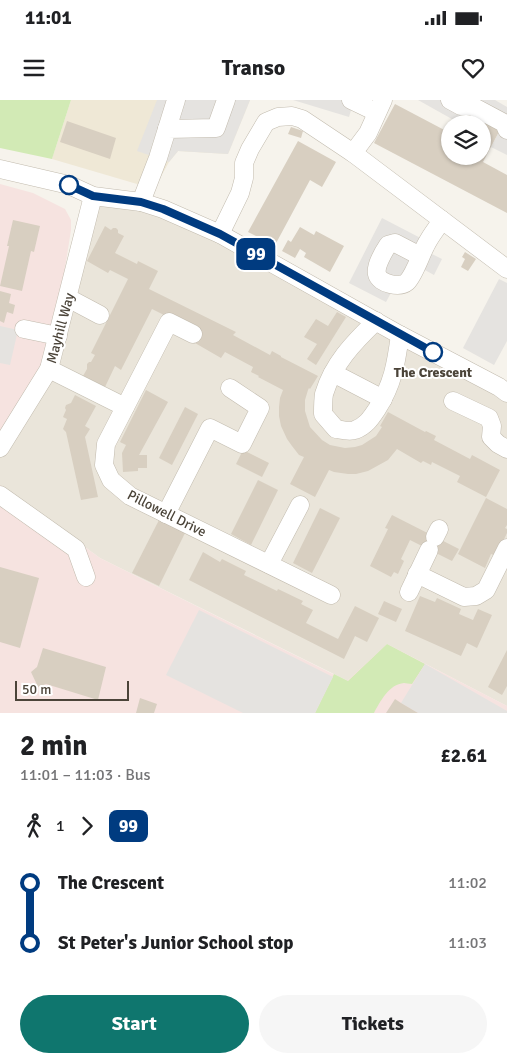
<!DOCTYPE html>
<html lang="en">
<head>
<meta charset="utf-8">
<style>
	:root { --surface:#fff; --page:#f6f6f6; --text:#202124; --muted:#757577; --accent:#0f766e }
	body { margin:0; font-family:Signika,sans-serif; background:var(--page); color:var(--text); height:100vh; display:flex; flex-direction:column; font-size:19px; white-space:nowrap }
	* { box-sizing:border-box; margin:0 }
	p { font-size:16px; color:var(--muted) }
	.icon { flex:none; width:28px; height:28px; fill:none; stroke:currentColor; stroke-width:2; stroke-linecap:round; stroke-linejoin:round }
	.map { position:relative; height:613px; overflow:hidden }
	.side { display:flex; flex-direction:column; background:var(--surface); flex:1 }
	.side>* { flex:none }
	.badge { padding:0 10px; border-radius:8px; font-size:18px; line-height:32px }
	.buttons { position:absolute; left:441px; top:15px; display:grid; gap:10px }
	.buttons a { display:grid; place-items:center; width:50px; height:50px; border-radius:50%; background:var(--surface); box-shadow:0 1px 4px #0004; font-size:25px }
	.scale { position:absolute; left:15px; bottom:12px; width:114px; box-sizing:border-box; padding-left:5px; border:2px solid #4b4439; border-top:0; font-size:14px; line-height:18px; white-space:nowrap; color:#4b4439; -webkit-text-stroke:4px #fff; paint-order:stroke }
	.map>.badge { position:absolute; translate:-50% -50%; box-shadow:0 0 0 2px #fff }
	.legs { display:flex; align-items:center; gap:8px; height:55px; padding:0 20px; font-size:16px }
	.legs p { margin-inline-start:auto }
	.headline { display:flex; align-items:center; justify-content:space-between; height:85px; padding:0 20px }
	h1 { font-size:28px; font-weight:700; line-height:38px }
	.button { display:flex; gap:10px; margin-top:auto; padding:10px 20px }
	.button a { flex:1; height:58px; border-radius:30px; background:var(--accent); color:#fff; font-size:20px; font-weight:700; line-height:58px; text-align:center }
	.button a+a { background:var(--page); color:var(--text) }
	ul { padding:0 20px; list-style:none }
	li { display:flex; align-items:center; gap:18px; height:60px; font-size:19px }
	li i { display:grid; place-items:center; width:8px; height:100%; margin:0 6px; background:currentColor }
	li i::after { content:''; width:12px; height:12px; margin:-6px; border:4px solid; border-radius:50%; background:var(--surface) }
	li p { margin-inline-start:auto }
	li:first-child i { background:linear-gradient(#0000 50%,currentColor 0) }
	li:last-child i { background:linear-gradient(currentColor 50%,#0000 0) }
	.status { display:flex; justify-content:space-between; align-items:center; height:35px; padding:0 25px; background:var(--surface); direction:ltr }
	.status svg { height:14px; fill:currentColor }
	header { display:flex; justify-content:space-between; align-items:center; height:65px; padding:0 20px; background:var(--surface); font-size:22px; font-weight:700 }
	.map>svg:first-child { display:block }
</style>
</head>
<body>
<div class="status"><b>11:01</b><svg viewBox="0 0 49 12"><path d="M0 12V9h3v3zM5 12V6h3v6zM10 12V3h3v9zM15 12V0h3v12zM26 1h20v11H26zM47 4h2v5h-2z"/></svg></div>
<header><svg class="icon" aria-label="menu" viewBox="0 0 24 24"><path d="M4 6h16M4 12h16M4 18h16"/></svg>Transo<svg class="icon" aria-label="heart" viewBox="0 0 24 24"><path d="M12 20l-8-8c-3-5 5-10 8-4 3-6 11-1 8 4z"/></svg></header>
<div class="map">
<svg width="507" height="613" viewBox="0 0 507 613">
	<rect width="100%" height="100%" fill="#f6f3ec"/>
	<!-- residential -->
	<polygon fill="#eae5da" points="93,96 141,102 507,293 507,606 387,544 348,581 100,458 0,385 0,348"/>
	<!-- education -->
	<polygon fill="#efe8d6" points="71,0 250,0 228,54 178,51 169,62 154,89 52,59"/>
	<!-- medical -->
	<g fill="#f6e3e0">
		<polygon points="0,84 33,93 65,109 71,120 71,130 49,269 0,348"/>
		<polygon points="0,385 100,458 347,581 387,544 507,606 507,613 0,613"/>
	</g>
	<!-- green -->
	<g fill="#d2eab5">
		<polygon points="0,0 71,0 52,59 0,48"/>
		<path d="M387,544L425,564L412,584C409,584 406,583 404,583C389,584 380,602 374,613H315L334,574L348,581Z"/>
	</g>
	<!-- parking -->
	<g fill="#e5e3e0">
		<polygon points="157,0 250,0 228,54 178,51 169,62 137,51"/>
		<polygon points="293,0 354,0 349,17"/>
		<polygon points="418,0 495,0 507,7 507,55 491,47 502,26 465,10 459,23"/>
		<polygon points="382,118 434,145 430,153 442,159 434,175 423,169 393,189 386,202 349,183"/>
		<polygon points="499,179 507,183 507,241 494,265 463,248"/>
		<polygon points="0,226 18,230 10,265 0,263"/>
		<polygon points="199,510 333,577 315,613 243,613 166,575"/>
		<polygon points="425,564 507,611 507,613 418,613 401,603"/>
	</g>
	<!-- building -->
	<g fill="#d8cfc1">
		<polygon points="395,4 450,33 450,56 482,56 482,24 463,24 470,10 502,26 483,62 507,75 507,113 374,43"/>
		<polygon points="67,21 116,38 110,59 60,42"/>
		<polygon points="291,27 303,31 301,38 288,34"/>
		<polygon points="298,41 336,62 322,87 310,80 274,147 264,141 263,143 256,140 258,137 248,132"/>
		<polygon points="13,120 40,126 34,152 31,151 22,191 0,186 9,146 7,146"/>
		<polygon points="105,126 111,130 113,128 116,128 118,130 118,133 124,136 115,153 137,164 138,161 158,171 149,189 236,232 233,235 270,255 272,251 281,256 281,257 318,276 310,289 309,288 308,290 305,300 305,311 310,327 322,340 330,345 345,348 355,347 362,345 376,336 382,327 380,326 388,312 425,332 426,331 436,336 434,340 470,359 472,355 500,370 486,397 457,382 460,376 432,362 431,365 423,361 421,363 397,349 388,360 368,371 356,374 348,374 334,372 329,370 315,397 290,384 304,357 299,355 292,346 287,339 281,326 279,316 279,307 280,298 283,290 258,277 259,276 251,272 253,267 225,252 221,258 195,243 200,233 152,209 121,270 115,266 105,287 83,276 87,269 87,264 89,262 91,262 95,255 91,253 128,179 110,170 108,173 87,161"/>
		<polygon points="300,127 314,135 316,131 344,146 330,172 304,157 306,153 300,149 295,158 282,151 288,140 291,142"/>
		<polygon points="465,152 476,159 468,171 461,167 465,159 462,157"/>
		<polygon points="0,191 11,194 9,203 15,205 13,214 7,212 4,223 0,221"/>
		<polygon points="337,212 346,217 316,265 307,259 317,244 304,237 316,219 328,226"/>
		<polygon points="146,290 168,302 139,355 147,355 147,368 138,368 138,371 123,372 122,353 126,345 120,342"/>
		<polygon points="75,295 96,306 85,326 90,329 85,337 98,397 81,400 66,332 63,329 67,319 63,317 66,310 65,308 66,305 71,303"/>
		<polygon points="185,307 198,314 172,365 159,358"/>
		<polygon points="243,350 269,363 262,377 236,364"/>
		<polygon points="258,380 278,390 251,445 231,434"/>
		<polygon points="486,398 507,409 507,425 505,428 507,429 507,433 496,456 491,454 485,468 458,454"/>
		<polygon points="320,408 340,418 312,473 293,463"/>
		<polygon points="392,415 459,449 452,461 410,440 401,459 404,461 398,474 394,472 391,477 370,466 388,429 385,428"/>
		<polygon points="159,420 185,433 159,486 132,473"/>
		<polygon points="203,452 220,462 222,459 246,471 244,475 277,491 278,489 303,501 301,504 313,510 306,523 338,539 355,506 379,518 367,542 355,536 344,559 189,480"/>
		<polygon points="0,467 39,478 20,548 0,542"/>
		<polygon points="420,496 435,502 437,498 461,509 459,514 473,520 478,509 492,515 477,548 467,543 461,556 405,531"/>
		<polygon points="384,501 402,509 396,522 378,514"/>
		<polygon points="43,548 106,567 98,600 46,584 38,587 31,572 37,567"/>
		<polygon points="507,550 507,586 502,595 488,587"/>
		<polygon points="140,598 157,604 154,613 136,613"/>
		<polygon points="395,599 401,603 418,613 386,613"/>
	</g>
	<g fill="none" stroke-linecap="round" stroke-linejoin="round">
		<defs>
			<g id="minor">
				<polyline points="351,0 376,12"/>
				<polyline points="450,0 461,6 472,6 504,23 507,30"/>
				<polyline points="167,29 176,0"/>
				<polyline points="353,53 368,33 383,0"/>
				<polyline points="0,69 69,85 93,96 141,102 163,109 220,134 400,235 499,287 507,293"/>
				<polyline points="141,102 158,58 167,29 216,28 226,0"/>
				<polyline points="220,134 240,93 244,78 244,63 250,49 266,22 278,17 292,16 302,19 353,53 507,169"/>
				<path d="M420,156L395,143L388,145C384,151 375,166 377,174C379,184 400,188 407,182C415,174 421,153 427,143C431,135 437,128 442,120"/>
				<polyline points="68,198 100,215"/>
				<path d="M376,221C353,243 333,264 324,294C323,300 323,308 323,314L336,329C342,330 350,332 355,330C366,326 371,318 377,309C393,284 396,264 400,235"/>
				<polyline points="24,229 58,236"/>
				<polyline points="193,234 169,222 106,344 104,365 111,380 130,396 331,495"/>
				<polyline points="49,269 125,307"/>
				<polyline points="333,273 383,299"/>
				<polyline points="453,301 489,318 492,326 491,337 498,344 507,349"/>
				<polyline points="0,348 49,269 93,96"/>
				<polyline points="0,395 76,449 86,477"/>
				<polyline points="166,414 210,328 242,344 260,308 230,288"/>
				<polyline points="435,437 439,429"/>
				<polyline points="269,464 300,405"/>
				<polyline points="417,474 464,497 476,496 486,490 507,448"/>
				<polyline points="409,492 429,450"/>
			</g>
		</defs>
		<!-- minor casing -->
		<use href="#minor" stroke="#c2bbae" stroke-width="19"/>
		<!-- minor -->
		<use href="#minor" stroke="#fff" stroke-width="18"/>
	</g>
	<g fill="none" stroke-linecap="round" stroke-linejoin="round">
		<defs>
			<polyline id="line-1" points="69,85 93,96 141,102 163,109 220,134 433,252"/>
		</defs>
		<!-- line-1 casing -->
		<use href="#line-1" stroke="#fff" stroke-width="11"/>
		<!-- line-1 -->
		<use href="#line-1" stroke="#003b80" stroke-width="8"/>
	</g>
	<!-- markers -->
	<g fill="#fff" stroke="#003b80" stroke-width="2.5">
		<circle cx="69" cy="85" r="9"/>
		<circle cx="433" cy="252" r="9"/>
	</g>
	<g text-anchor="middle" stroke-width="4" stroke-linejoin="round" paint-order="stroke">
		<!-- street labels -->
		<g font-size="14" fill="#4b4439" stroke="#fff">
			<text transform="translate(60 228) rotate(-75)" y="5">Mayhill Way</text>
			<text transform="translate(167 413) rotate(27)" y="5">Pillowell Drive</text>
		</g>
		<!-- stop labels -->
		<g font-size="14" font-weight="bold" fill="#4b4439" stroke="#fff">
			<text x="433" y="277">The Crescent</text>
		</g>
	</g>
</svg>
<div class="buttons">
<a><svg class="icon" aria-label="layers" viewBox="0 0 24 24"><path d="M12 4l9 5-9 5-9-5zM3 14l9 5 9-5"/></svg></a>
</div>
<div class="scale">50 m</div>
<b class="badge" style="left:256px;top:154px;background:#003b80;color:#fff">99</b>
</div>
<section class="side">
<div class="headline"><div><h1>2 min</h1><p>11:01 – 11:03 · Bus</p></div><b>£2.61</b></div>
<div class="legs"><svg class="icon" aria-label="walk" viewBox="0 0 24 24"><circle cx="13" cy="4" r="2"/><path d="M13 8l-2 6 4 7M11 14l-3 7M7 12l3-4h3l4 4"/></svg>1<svg class="icon" aria-label="forward" viewBox="0 0 24 24"><path d="M9 5l7 7-7 7"/></svg><b class="badge" style="background:#003b80;color:#fff">99</b></div>
<ul>
<li><i style="color:#003b80"></i><b>The Crescent</b><p>11:02</p></li>
<li><i style="color:#003b80"></i><b>St Peter's Junior School stop</b><p>11:03</p></li>
</ul>
<div class="button"><a>Start</a><a>Tickets</a></div>
</section>
</body>
</html>
